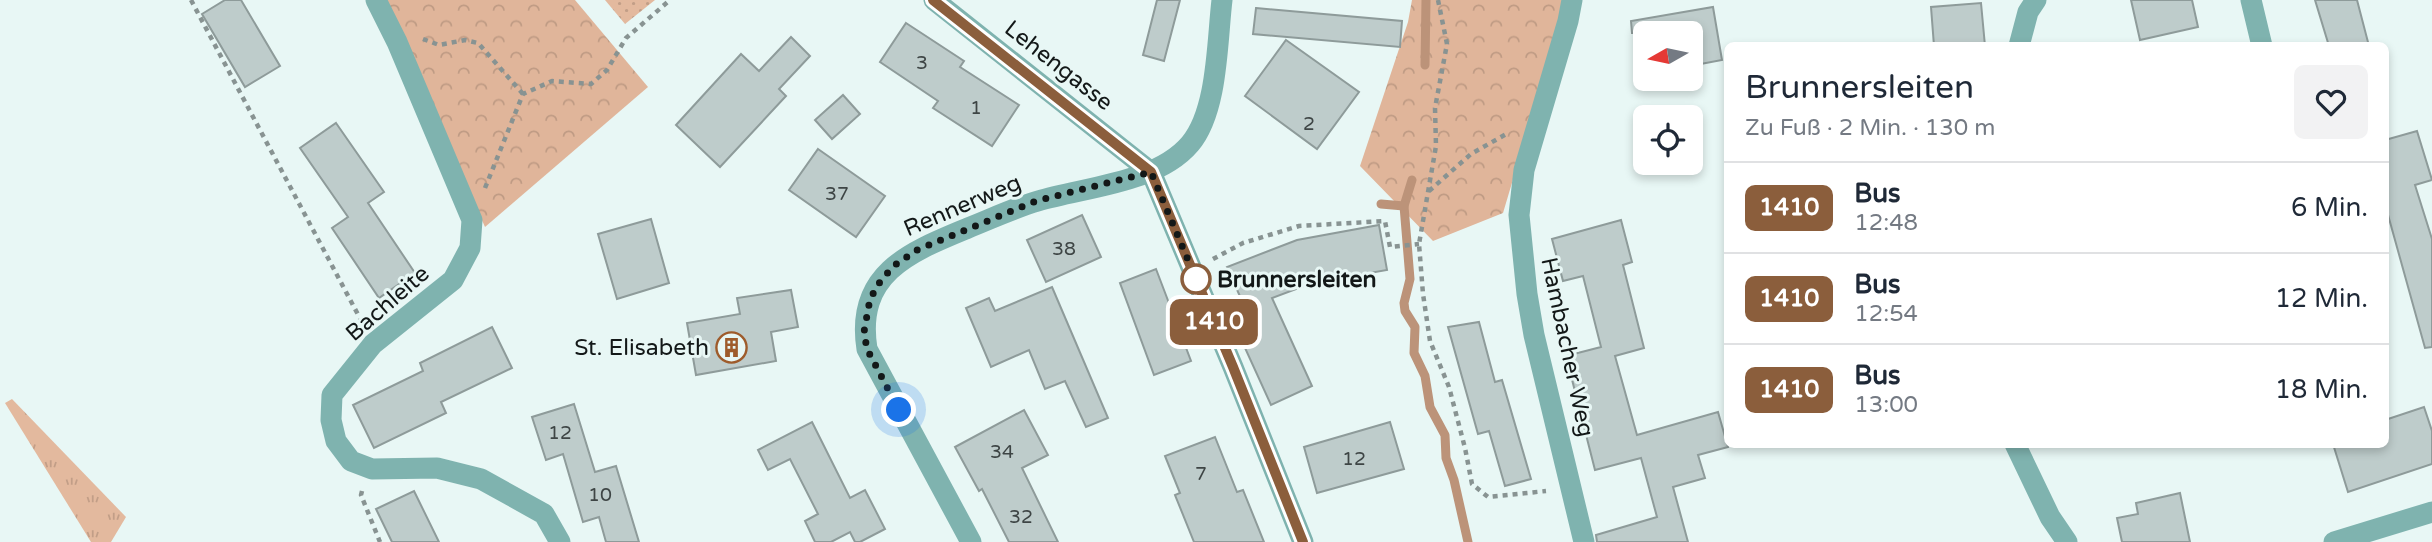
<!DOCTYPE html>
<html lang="de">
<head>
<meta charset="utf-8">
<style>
	:root { --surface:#fff; --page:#f2f2f3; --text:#1f2937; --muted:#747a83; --line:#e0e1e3 }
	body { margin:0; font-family:"Varela Round",sans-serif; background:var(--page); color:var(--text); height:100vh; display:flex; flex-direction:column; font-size:26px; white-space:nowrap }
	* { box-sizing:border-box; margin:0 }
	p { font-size:23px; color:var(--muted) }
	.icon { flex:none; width:38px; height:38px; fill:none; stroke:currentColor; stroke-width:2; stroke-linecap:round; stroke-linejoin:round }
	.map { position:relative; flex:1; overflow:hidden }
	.side { position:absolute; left:1724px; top:42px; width:665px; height:406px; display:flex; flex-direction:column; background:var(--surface); border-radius:10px; box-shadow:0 4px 10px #0003 }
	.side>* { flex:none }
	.badge { padding:0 14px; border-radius:10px; font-size:24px; line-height:46px }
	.needle { width:46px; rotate:261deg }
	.tools { position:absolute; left:1633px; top:21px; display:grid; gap:14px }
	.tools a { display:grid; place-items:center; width:70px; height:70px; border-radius:10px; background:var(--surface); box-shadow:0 4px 10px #0003; font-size:35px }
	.you { position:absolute; width:35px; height:35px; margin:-18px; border:5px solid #fff; border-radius:50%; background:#1a73e8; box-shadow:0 0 0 10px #1a73e833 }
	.map>.badge { position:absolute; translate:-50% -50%; box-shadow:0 0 0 4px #fff }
	.round { display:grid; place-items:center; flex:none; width:74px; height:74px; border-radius:10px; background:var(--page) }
	.summary { display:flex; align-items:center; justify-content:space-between; height:119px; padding:0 21px }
	h1 { font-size:33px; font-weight:600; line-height:52px }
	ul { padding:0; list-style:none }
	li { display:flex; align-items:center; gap:21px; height:91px; padding:0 21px; border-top:2px solid var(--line) }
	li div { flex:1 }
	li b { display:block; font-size:26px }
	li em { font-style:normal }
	li .badge { min-width:77px; font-weight:700; text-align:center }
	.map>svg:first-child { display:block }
</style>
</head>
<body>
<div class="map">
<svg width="2432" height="542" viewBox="0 0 2432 542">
	<defs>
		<pattern id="grass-tufts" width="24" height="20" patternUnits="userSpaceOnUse" patternTransform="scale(1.75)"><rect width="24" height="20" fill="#e3b99e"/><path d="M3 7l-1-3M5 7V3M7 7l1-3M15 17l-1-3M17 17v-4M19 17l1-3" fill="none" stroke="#c29e87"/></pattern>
		<pattern id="forest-crowns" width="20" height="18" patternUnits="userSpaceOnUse" patternTransform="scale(1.75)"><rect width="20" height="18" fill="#e0b59a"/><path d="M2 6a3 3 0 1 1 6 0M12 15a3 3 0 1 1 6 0" fill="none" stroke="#bf9b84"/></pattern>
		<pattern id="park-dots" width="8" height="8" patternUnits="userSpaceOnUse" patternTransform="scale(1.75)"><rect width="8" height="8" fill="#e3b99e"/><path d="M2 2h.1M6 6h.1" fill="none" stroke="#c29e87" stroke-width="1.8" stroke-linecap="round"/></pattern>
	</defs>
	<rect width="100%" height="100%" fill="#e8f7f5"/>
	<!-- grass -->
	<polygon fill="url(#grass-tufts)" points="12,399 126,517 111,542 91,542 5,403"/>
	<!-- forest -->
	<g fill="url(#forest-crowns)">
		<polygon points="384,0 575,0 648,87 485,227"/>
		<polygon points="1412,0 1564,0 1564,8 1503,213 1433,241 1360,166 1408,22"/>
	</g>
	<!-- park -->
	<polygon fill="url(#park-dots)" points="605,0 655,0 625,24"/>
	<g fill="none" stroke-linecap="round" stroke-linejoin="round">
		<!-- stream -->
		<g stroke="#bc9379" stroke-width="9">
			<polyline points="1425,65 1426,0"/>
			<polyline points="1412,180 1404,206 1410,279 1404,303 1405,311 1415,327 1414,353 1425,376 1430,407 1445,435 1446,458 1454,480 1468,542"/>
			<polyline points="1381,204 1404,206"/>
		</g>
	</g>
	<!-- building -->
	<g fill="#becccb" stroke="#8e9b9a" stroke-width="2">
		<polygon points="225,0 241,0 280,66 245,87 202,14"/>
		<polygon points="1157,0 1180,0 1164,61 1143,55"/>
		<polygon points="2131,0 2192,0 2198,27 2140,40"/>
		<polygon points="2315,0 2357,0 2369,46 2329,46"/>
		<polygon points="1981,3 1985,46 1934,46 1931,7"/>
		<polygon points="1713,7 1722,60 1690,66 1690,33 1632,33 1631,21"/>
		<polygon points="1256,8 1402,21 1400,47 1253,34"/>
		<polygon points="906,23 964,61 960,67 1019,105 992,146 933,108 938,101 880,62"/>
		<polygon points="791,37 810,56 779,89 786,96 720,167 676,125 741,54 759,71"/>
		<polygon points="1286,40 1359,92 1317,149 1245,96"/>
		<polygon points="843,95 860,114 832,139 815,120"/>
		<polygon points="336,123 384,192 368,203 415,273 379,298 332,228 348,217 300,148"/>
		<polygon points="2417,131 2432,180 2415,185 2432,239 2432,347 2425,348 2385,204 2385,140"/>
		<polygon points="818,149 885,196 856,237 789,190"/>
		<polygon points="1082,215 1101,257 1046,282 1027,240"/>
		<polygon points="651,219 669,283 617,299 598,234"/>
		<polygon points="1621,220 1632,262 1623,265 1644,348 1615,356 1637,435 1718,412 1728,447 1698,455 1705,478 1673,487 1688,542 1597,542 1596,535 1657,517 1641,458 1595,470 1566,356 1601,347 1583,276 1563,281 1552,239"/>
		<polygon points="1379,225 1387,270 1312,283 1272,298 1312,386 1271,405 1235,326 1250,319 1227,267 1297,240"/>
		<polygon points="1156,269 1191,361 1154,375 1120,283"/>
		<polygon points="1052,287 1108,418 1086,427 1065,381 1045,389 1029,350 991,367 966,308 989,298 995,311"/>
		<polygon points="791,290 798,327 771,332 776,361 696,375 687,323 740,314 737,298"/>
		<polygon points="1479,322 1495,382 1502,380 1531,479 1505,486 1489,431 1478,434 1448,327"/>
		<polygon points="492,327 512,368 441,402 446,413 374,448 353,405 423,371 420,363"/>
		<polygon points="574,404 595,472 616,466 639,542 606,542 599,517 583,522 563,454 546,460 532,417"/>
		<polygon points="2424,407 2432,431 2432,464 2348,492 2333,444 2385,444 2385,420"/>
		<polygon points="1024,410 1048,455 1022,468 1058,542 1009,542 982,489 979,491 955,447"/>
		<polygon points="812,422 850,498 865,490 885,529 860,542 855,542 850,532 831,542 815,542 805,521 818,514 790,459 768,470 758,450"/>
		<polygon points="1390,422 1404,469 1317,493 1304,447"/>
		<polygon points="1215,437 1237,492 1243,490 1264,542 1194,542 1175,495 1180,493 1165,456"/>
		<polygon points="414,491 439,542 392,542 376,509"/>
		<polygon points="2180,493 2190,542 2122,542 2117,518 2138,514 2136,503"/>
	</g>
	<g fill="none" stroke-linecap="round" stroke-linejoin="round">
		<!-- path -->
		<g stroke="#889392" stroke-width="4.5" stroke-dasharray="5 5" stroke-linecap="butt">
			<polyline points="191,0 363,324"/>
			<polyline points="1438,0 1447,44 1435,108 1436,146 1419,244 1423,294 1430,341 1449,387 1465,448 1472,484 1488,497 1546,491"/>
			<polyline points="423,39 439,45 465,40 478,43 523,94"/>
			<polyline points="485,188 523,94 552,81 591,84 607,70 626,38 670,0"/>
			<polyline points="1429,191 1471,154 1508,133"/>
			<polyline points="1213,259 1243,243 1299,226 1385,221 1390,247 1419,244"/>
			<polyline points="362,491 361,495 380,542"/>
		</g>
		<!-- minor -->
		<g stroke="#7fb3af" stroke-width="21">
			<polyline points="376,0 397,42 472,220 470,248 453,280 373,344 332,395 331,420 336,441 351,461 372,469 437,468 481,479 544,514 560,542"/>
			<polyline points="934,0 1151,172 1233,367 1303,542"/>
			<polyline points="1572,0 1568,21 1524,170 1519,215 1527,294 1534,335 1584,542"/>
			<polyline points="2251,0 2262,46"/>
			<polyline points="2019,46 2028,12 2036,0"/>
			<polyline points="2015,444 2050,517 2067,542"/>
			<path d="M971,542L867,349C855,273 910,252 968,228C991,219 1014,208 1038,201C1085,187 1157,183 1190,144C1218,111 1217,41 1222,0"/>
			<polyline points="2334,542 2432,512"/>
		</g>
	</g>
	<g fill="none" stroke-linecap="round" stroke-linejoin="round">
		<defs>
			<polyline id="line" points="933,0 1151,172 1233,367 1303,542"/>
		</defs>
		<!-- line casing -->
		<use href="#line" stroke="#fff" stroke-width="16"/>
		<!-- line -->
		<use href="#line" stroke="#8b5e3c" stroke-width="10"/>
		<!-- walk -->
		<polyline stroke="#131818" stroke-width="7" stroke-dasharray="0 12.6" points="899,410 867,349 864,332 870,299 881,280 895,265 917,250 1036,201 1151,172 1196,279"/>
	</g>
	<!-- icons -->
	<defs>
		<symbol id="building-ring" viewBox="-11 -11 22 22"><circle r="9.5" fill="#e8f7f5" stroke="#9e5b2b" stroke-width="1.5"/><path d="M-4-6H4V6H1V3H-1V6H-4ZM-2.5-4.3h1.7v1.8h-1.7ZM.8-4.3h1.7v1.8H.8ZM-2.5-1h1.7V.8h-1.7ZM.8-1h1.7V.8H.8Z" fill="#9e5b2b"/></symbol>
	</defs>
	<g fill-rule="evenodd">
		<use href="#building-ring" x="714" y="330" width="35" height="35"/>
	</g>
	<!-- markers -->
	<circle fill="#fff" stroke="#8b5e3c" stroke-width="3.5" cx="1196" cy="279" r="14"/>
	<g text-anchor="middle" stroke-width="6" stroke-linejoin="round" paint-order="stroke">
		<!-- number labels -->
		<g font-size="19" fill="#3e4545">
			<text x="922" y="69">3</text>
			<text x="976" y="114">1</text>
			<text x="1309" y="130">2</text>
			<text x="837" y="200">37</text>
			<text x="1064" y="255">38</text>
			<text x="560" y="439">12</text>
			<text x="1002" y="458">34</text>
			<text x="1354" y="465">12</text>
			<text x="1201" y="480">7</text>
			<text x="600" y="501">10</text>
			<text x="1021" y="523">32</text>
		</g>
		<!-- street labels -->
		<g font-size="23" fill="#131818" stroke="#e8f7f5">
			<text transform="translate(1059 65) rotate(38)" y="8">Lehengasse</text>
			<text transform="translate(962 205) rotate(-23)" y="8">Rennerweg</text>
			<text transform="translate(387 303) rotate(-41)" y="8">Bachleite</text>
			<text transform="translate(1568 347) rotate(78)" y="8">Hambacher Weg</text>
		</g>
		<!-- stop labels -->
		<g font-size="23" font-weight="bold" fill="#131818" stroke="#e8f7f5" text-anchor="start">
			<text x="1217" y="287">Brunnersleiten</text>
		</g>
		<!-- poi labels -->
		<g font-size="23" fill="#131818" stroke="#e8f7f5" text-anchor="end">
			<text x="709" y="355">St. Elisabeth</text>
		</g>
	</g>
</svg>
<div class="tools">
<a><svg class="needle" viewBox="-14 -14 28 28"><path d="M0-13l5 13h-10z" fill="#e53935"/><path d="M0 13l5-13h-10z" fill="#747a83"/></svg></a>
<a><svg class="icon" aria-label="locate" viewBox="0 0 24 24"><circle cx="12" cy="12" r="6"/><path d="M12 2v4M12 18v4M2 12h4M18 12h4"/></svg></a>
</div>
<div class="you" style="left:899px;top:410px"></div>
<b class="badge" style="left:1214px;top:322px;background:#8b5e3c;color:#fff">1410</b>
<section class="side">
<div class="summary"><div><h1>Brunnersleiten</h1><p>Zu Fuß · 2 Min. · 130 m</p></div><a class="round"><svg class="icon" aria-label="heart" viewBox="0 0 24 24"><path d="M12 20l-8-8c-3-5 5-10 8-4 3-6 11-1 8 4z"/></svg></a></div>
<ul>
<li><span class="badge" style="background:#8b5e3c;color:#fff">1410</span><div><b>Bus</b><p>12:48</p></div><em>6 Min.</em></li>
<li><span class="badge" style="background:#8b5e3c;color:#fff">1410</span><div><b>Bus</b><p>12:54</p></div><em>12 Min.</em></li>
<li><span class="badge" style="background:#8b5e3c;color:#fff">1410</span><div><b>Bus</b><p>13:00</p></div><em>18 Min.</em></li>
</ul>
</section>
</div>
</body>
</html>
